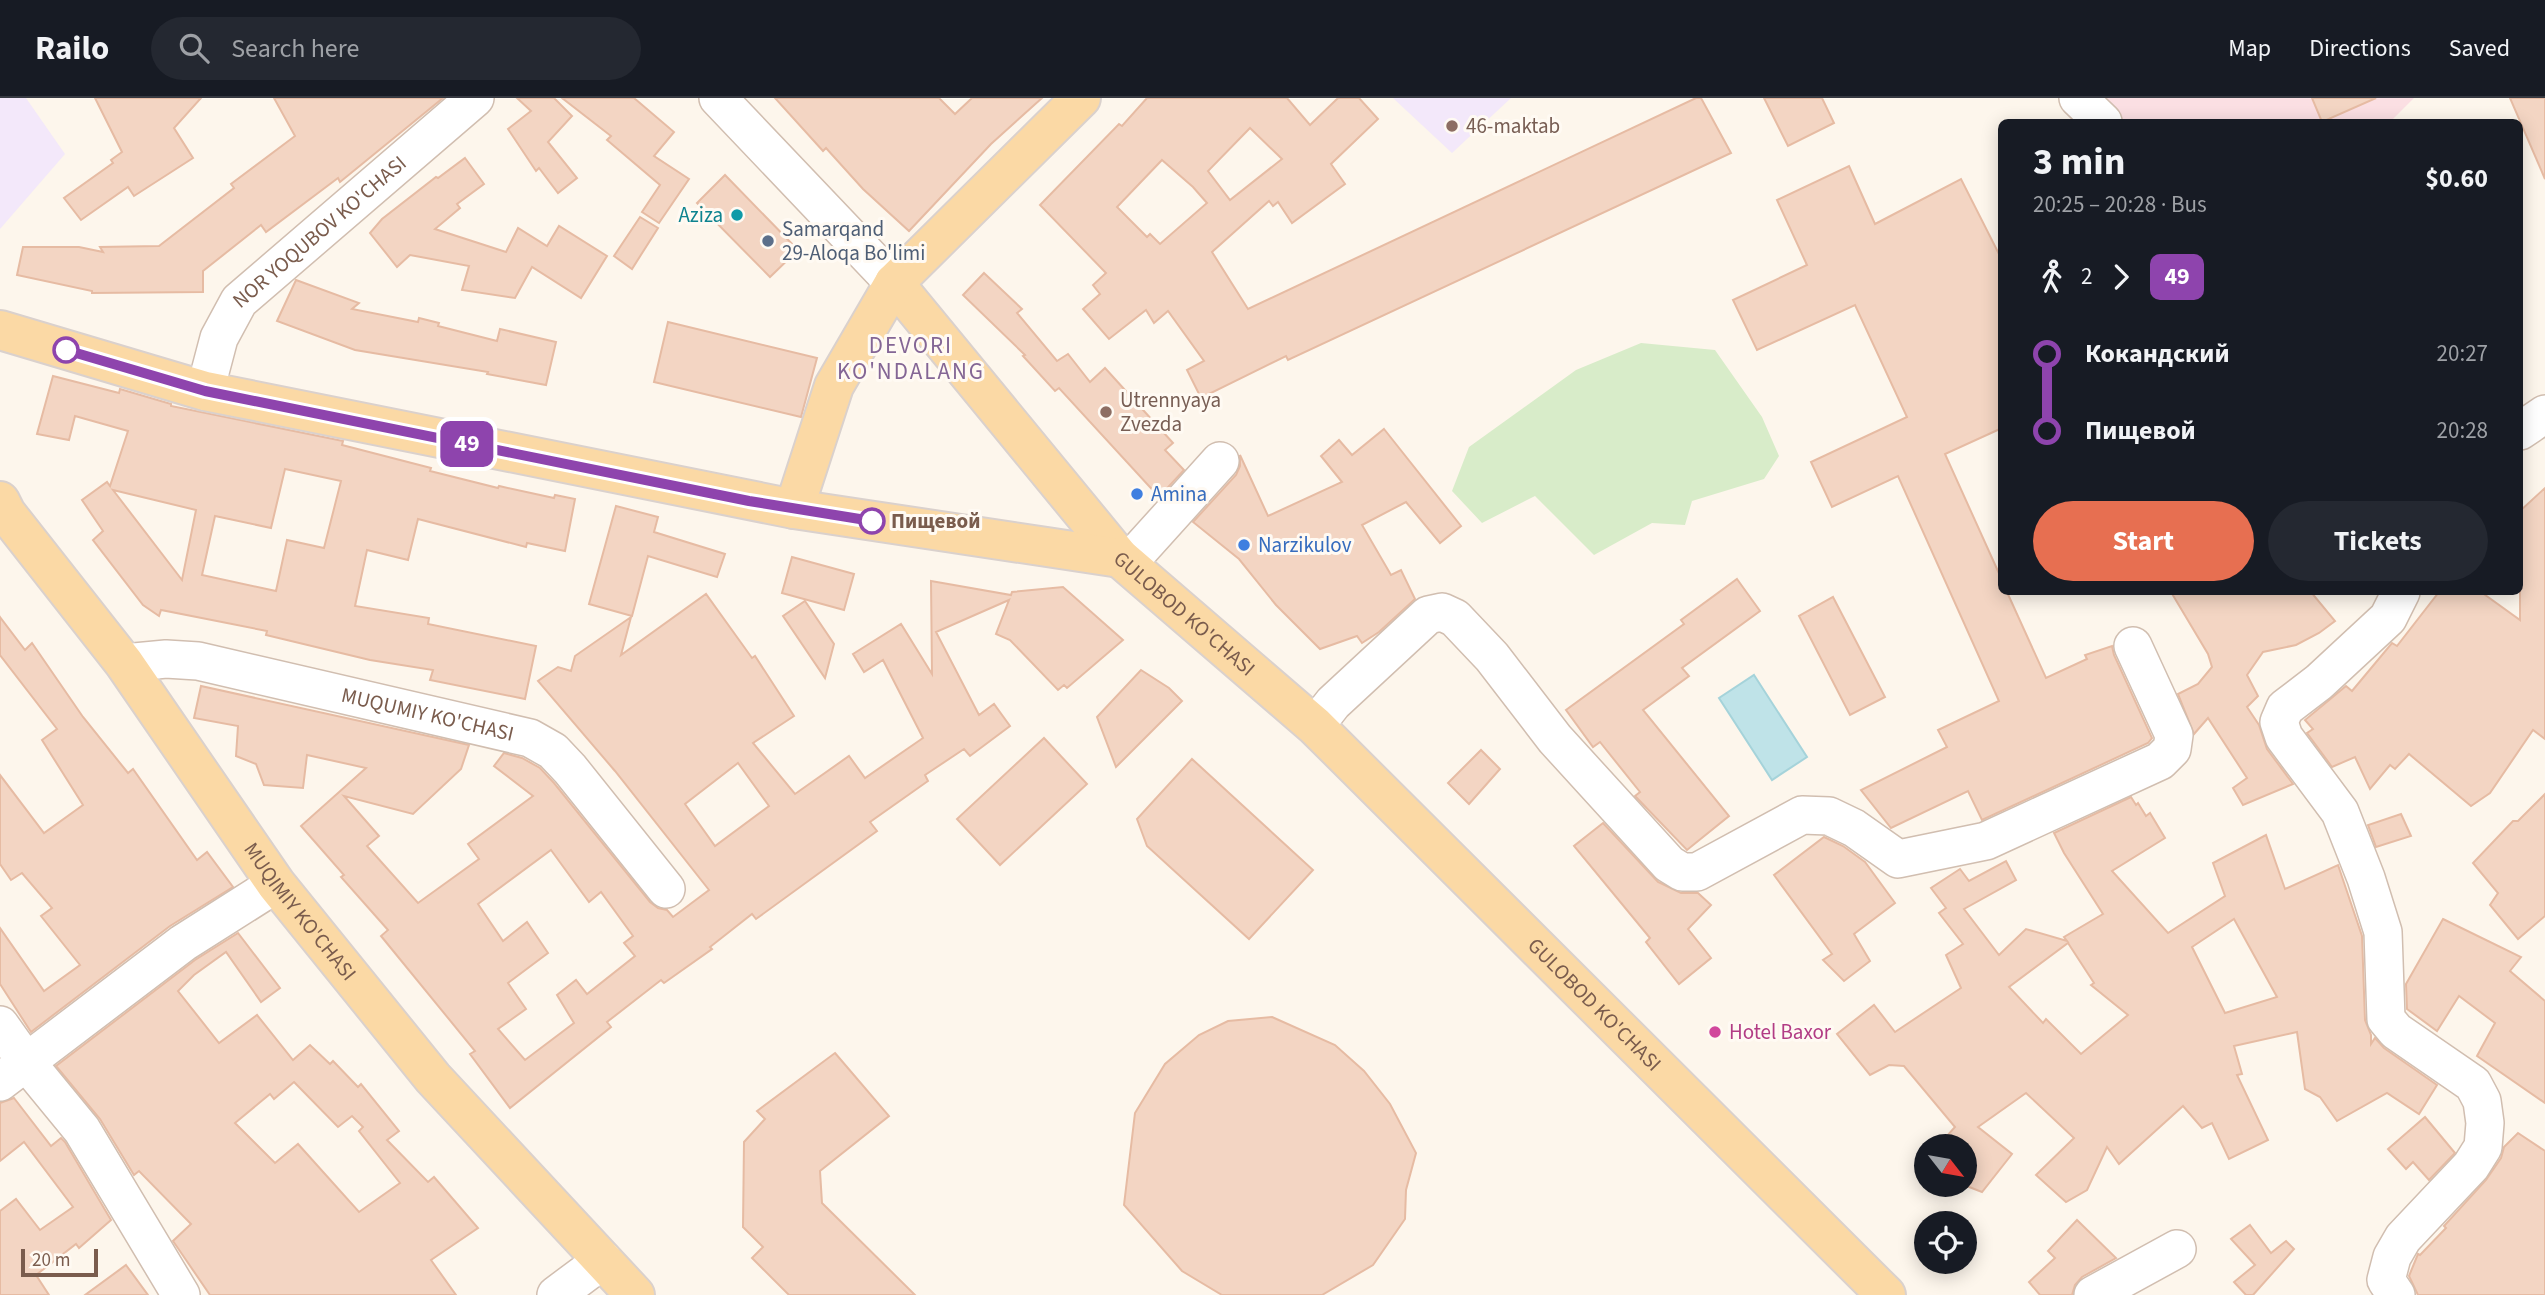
<!DOCTYPE html>
<html lang="en">
<head>
<meta charset="utf-8">
<style>
	:root { --surface:#171b24; --page:#242831; --text:#f1f3f6; --muted:#9ea1a6; --line:#363941; --accent:#e76f51 }
	body { margin:0; font-family:"Source Sans 3",sans-serif; background:var(--page); color:var(--text); height:100vh; display:flex; flex-direction:column; font-size:26px; white-space:nowrap }
	* { box-sizing:border-box; margin:0 }
	p { font-size:23px; color:var(--muted) }
	.icon { flex:none; width:38px; height:38px; fill:none; stroke:currentColor; stroke-width:2; stroke-linecap:round; stroke-linejoin:round }
	.map { position:relative; flex:1; overflow:hidden }
	.sheet { position:absolute; left:1998px; top:21px; width:525px; height:476px; display:flex; flex-direction:column; background:var(--surface); border-radius:10px; box-shadow:0 4px 18px #0003 }
	.sheet>* { flex:none }
	.badge { padding:0 14px; border-radius:10px; font-size:24px; line-height:46px }
	.needle { width:46px; rotate:121deg }
	.tools { position:absolute; left:1914px; top:1036px; display:grid; gap:14px }
	.tools a { display:grid; place-items:center; width:63px; height:63px; border-radius:50%; background:var(--surface); box-shadow:0 4px 18px #0003; font-size:35px }
	.scale { position:absolute; left:21px; bottom:18px; width:77px; box-sizing:border-box; padding-left:7px; border:4px solid #7a5c4d; border-top:0; font-size:19px; line-height:24px; white-space:nowrap; color:#7a5c4d; -webkit-text-stroke:5px #fffaf3; paint-order:stroke }
	.map>.badge { position:absolute; translate:-50% -50%; box-shadow:0 0 0 4px #fff }
	.legs { display:flex; align-items:center; gap:10px; height:77px; padding:0 35px; font-size:23px }
	.legs p { margin-inline-start:auto }
	.head { display:flex; align-items:center; justify-content:space-between; height:119px; padding:0 35px }
	h1 { font-size:38px; font-weight:700; line-height:52px }
	.primary-button { display:flex; gap:14px; margin-top:auto; padding:14px 35px }
	.primary-button a { flex:1; height:80px; border-radius:42px; background:var(--accent); color:#fff; font-size:28px; font-weight:700; line-height:80px; text-align:center }
	.primary-button a+a { background:var(--page); color:var(--text) }
	ul { padding:0 35px; list-style:none }
	li { display:flex; align-items:center; gap:24px; height:77px; font-size:26px }
	li i { display:grid; place-items:center; width:10px; height:100%; margin:0 9px; background:currentColor }
	li i::after { content:''; width:18px; height:18px; margin:-9px; border:5px solid; border-radius:50%; background:var(--surface) }
	li p { margin-inline-start:auto }
	li:first-child i { background:linear-gradient(#0000 50%,currentColor 0) }
	li:last-child i { background:linear-gradient(currentColor 50%,#0000 0) }
	header { display:flex; align-items:center; gap:42px; box-sizing:border-box; height:98px; padding:0 35px; background:var(--surface); border-bottom:2px solid var(--line) }
	header strong { font-size:33px }
	nav { display:flex; gap:38px; margin-inline-start:auto; font-size:24px }
	.search { width:490px; height:63px; background:var(--page); display:flex; align-items:center; gap:18px; box-sizing:border-box; padding:0 24px; border-radius:38px; color:var(--muted); font-size:26px }
	.map>svg:first-child { display:block }
</style>
</head>
<body>
<header>
<strong>Railo</strong>
<div class="search"><svg class="icon" aria-label="search" viewBox="0 0 24 24"><circle cx="10" cy="10" r="6"/><path d="M15 15l6 6"/></svg>Search here</div>
<nav><a>Map</a><a>Directions</a><a>Saved</a></nav>
</header>
<div class="map">
<svg width="2545" height="1197" viewBox="0 0 2545 1197">
	<rect width="100%" height="100%" fill="#fdf6ec"/>
	<!-- education -->
	<g fill="#f3e8fa">
		<polygon points="0,0 26,0 65,56 0,131"/>
		<polygon points="1393,0 1511,0 1452,55"/>
	</g>
	<!-- medical -->
	<polygon fill="#fbdfe3" points="2066,0 2414,0 2390,24 2092,24"/>
	<!-- green -->
	<polygon fill="#d8ecc9" points="1641,245 1715,252 1762,319 1779,358 1764,381 1692,403 1685,427 1652,425 1594,457 1535,398 1482,425 1452,393 1469,349 1576,272"/>
	<!-- water -->
	<polygon fill="#bfe3e8" stroke="#a5d3da" stroke-width="2" points="1754,577 1807,659 1772,682 1719,600"/>
	<!-- building -->
	<g fill="#f3d5c3" stroke="#e6bba3" stroke-width="2" fill-rule="evenodd">
		<polygon points="95,0 201,0 174,30 193,60 134,98 128,89 81,122 64,100 113,65 111,62 122,54"/>
		<polygon points="274,0 443,0 340,84 338,80 266,134 261,127 203,173 203,194 92,195 92,193 17,177 23,149 79,149 103,154 100,149 159,148 234,90 231,86 295,38"/>
		<polygon points="517,0 554,0 572,18 548,44 577,80 558,95 539,70 536,73 508,31 531,13"/>
		<polygon points="562,0 634,0 674,34 654,58 689,81 659,125 642,114 660,87 607,42 611,38"/>
		<polygon points="775,0 939,0 955,16 972,0 1042,0 991,46 909,133 863,91 826,50 823,53"/>
		<path d="M1147,0H1287L1310,27L1338,0H1359L1378,21L1331,66L1345,86L1292,125L1278,104L1273,108L1269,103L1212,154L1248,211L1696,0H1701L1731,55L1288,262L1286,258L1201,300L1187,272L1204,263L1168,213L1154,225L1146,212L1109,241L1083,211L1100,196L1093,187L1106,175L1040,107L1119,26L1122,28ZM1250,30L1282,61L1230,102L1208,73ZM1162,62L1193,89L1207,105L1160,146L1150,136L1147,139L1117,109Z"/>
		<polygon points="1764,0 1822,0 1834,25 1788,48"/>
		<polygon points="2312,0 2376,0 2322,24"/>
		<polygon points="2510,0 2545,0 2545,81"/>
		<polygon points="465,60 484,86 457,106 460,110 435,131 506,154 518,130 547,148 559,128 607,158 581,200 532,169 515,200 462,192 469,168 410,157 397,169 370,135 382,121 436,79 438,80"/>
		<polygon points="1849,68 1875,126 1961,81 2002,162 2002,330 1945,356 2002,482 2002,494 2007,494 2046,580 2087,561 2085,557 2112,548 2114,557 2152,640 2148,645 1982,722 1968,693 1891,730 1861,692 1947,649 1938,632 1999,603 1898,378 1832,409 1811,364 1907,319 1855,207 1757,252 1733,202 1807,167 1777,102"/>
		<polygon points="725,77 798,152 770,179 697,105"/>
		<polygon points="640,119 658,130 632,171 614,158"/>
		<polygon points="984,175 1022,211 1017,215 1057,263 1068,256 1090,284 1105,270 1173,345 1165,352 1184,372 1159,399 1059,290 1055,293 1023,258 1025,257 963,197"/>
		<polygon points="296,182 359,205 352,211 418,224 419,220 439,225 438,228 497,243 500,231 556,244 546,287 487,276 488,274 355,252 277,223"/>
		<polygon points="668,224 817,260 801,319 654,284"/>
		<path d="M53,278L119,295L120,291L171,306V308L343,343L342,347L431,370L430,373L498,390L499,388L554,400L555,397L575,401L565,453L527,445L526,449L418,421L408,462L367,452L355,508L429,520L428,526L536,548L525,601L430,582L433,572L370,562L266,537L267,533L161,512L159,518L143,507L93,442L103,433L82,402L107,384L110,388L128,333L75,318L69,342L37,336ZM285,371L341,383L324,450L287,442L276,493L202,477L215,418L271,430ZM113,392L196,412L182,482Z"/>
		<polygon points="1384,331 1461,428 1440,445 1406,404 1362,427 1391,477 1401,472 1415,501 1379,534 1362,545 1357,538 1320,551 1276,507 1239,461 1193,424 1236,377 1240,368 1240,357 1268,418 1342,384 1321,358 1339,342 1352,357"/>
		<polygon points="2545,390 2545,641 2533,632 2490,695 2471,708 2409,656 2395,671 2390,667 2370,691 2355,659 2332,669 2307,635 2313,631 2305,622 2346,588 2352,593 2392,545 2397,548 2439,494 2481,494 2520,522 2520,413"/>
		<polygon points="616,408 658,419 654,434 725,456 717,479 648,458 632,518 589,506"/>
		<polygon points="792,459 854,476 844,512 782,495"/>
		<polygon points="1737,481 1760,513 1682,570 1689,578 1643,612 1729,718 1687,752 1635,698 1640,694 1600,644 1593,649 1566,612 1684,526 1681,522"/>
		<path d="M931,483L1011,497L1012,494L1063,489L1123,542L1067,590L1064,587L1058,592L1010,542L996,536L1009,502L936,534L979,617L994,606L1010,628L970,658L964,651L925,677L928,683L870,724L877,733L756,821L752,816L710,849L712,851L664,885L661,882L607,924L611,929L510,1010L470,956L475,953L381,838L388,832L341,779L344,777L301,728L366,670L307,657L303,690L264,687L256,666L236,658L238,628L194,620L201,588L469,647L461,671L413,716L344,698L379,738L367,748L418,805L479,761L468,746L533,698L494,668L504,655L522,660L540,670L554,685L650,804L658,810L667,812L673,819L709,792L615,673L538,583L558,569L571,573L575,558L631,519L621,557L706,496L752,560L755,558L794,618L753,645L795,696L849,658L865,680L923,640L883,562L864,574L853,556L901,526L932,576ZM738,665L769,708L715,748L685,706ZM551,752L589,804L601,794L633,838L624,845L635,858L587,896L576,882L557,897L574,925L525,962L498,931L526,911L508,885L548,855L527,824L503,843L478,806Z"/>
		<polygon points="2171,494 2311,494 2335,523 2319,535 2296,547 2263,554 2247,577 2258,598 2247,609 2259,627 2267,651 2293,686 2243,707 2233,690 2247,680 2208,620 2194,636 2178,596 2198,586 2212,569 2208,556"/>
		<polygon points="1833,499 1885,599 1850,617 1799,518"/>
		<polygon points="805,503 834,546 825,580 783,518"/>
		<polygon points="0,519 25,552 32,545 83,619 128,675 133,671 197,762 207,754 233,789 170,828 31,934 0,886 0,830 44,893 80,867 41,818 52,810 22,775 11,782 0,766 0,677 44,735 83,707 42,642 57,631 0,557"/>
		<polygon points="1141,572 1169,590 1182,603 1116,669 1097,619"/>
		<polygon points="1044,640 1087,686 1000,767 957,721"/>
		<polygon points="1481,652 1500,671 1469,706 1448,685"/>
		<polygon points="1192,661 1313,772 1249,841 1147,748 1137,721"/>
		<polygon points="2545,696 2545,818 2518,841 2490,807 2498,795 2473,765 2513,723 2518,723"/>
		<path d="M2131,699L2136,707L2138,705L2146,718L2150,715L2165,740L2112,773L2168,835L2225,798L2213,765L2266,737L2285,791L2338,767L2362,838L2365,922L2371,937V946L2375,940L2384,950L2437,987L2419,1016L2387,995L2337,1023L2320,999L2305,991L2297,934L2234,948L2242,976L2237,977L2268,1042L2229,1061L2212,1025L2202,1030L2183,1008L2119,1066L2107,1049L2087,1092L2066,1104L2036,1077L2074,1040L2026,995L1978,1029L2012,1056L1982,1094L1964,1087L1965,1048H1938L1955,1029L1904,968L1889,967L1870,977L1837,936L1874,907L1895,934L1961,890L1946,857L1963,846L1939,815L1946,810L1931,790L1960,771L1969,783L2006,763L2016,782L1964,811L1999,857L2026,831L2067,843L2064,839L2103,816L2064,755L2054,735ZM2234,821L2277,899L2225,915L2192,849ZM2068,845L2094,885L2091,887L2128,917L2081,956L2046,921L2043,925L2009,889Z"/>
		<polygon points="2401,716 2411,738 2376,749 2368,727"/>
		<polygon points="1603,725 1658,784 1681,795 1698,795 1711,807 1688,831 1711,860 1679,886 1646,844 1650,840 1574,748"/>
		<polygon points="1824,739 1843,748 1865,764 1895,805 1854,836 1870,863 1844,883 1823,862 1832,856 1774,777"/>
		<polygon points="2443,821 2521,859 2510,873 2545,903 2545,1005 2477,958 2495,925 2459,898 2437,933 2407,911 2406,886"/>
		<path d="M238,835L280,890L261,904L226,854L194,877L178,893L219,945L257,917L293,962L310,947L330,966L333,963L358,989L361,986L399,1033L387,1042L428,1084L434,1079L478,1130L431,1162L456,1197H210L173,1143L191,1126L139,1073L134,1077L100,1021L56,968L195,862ZM294,984L338,1029L352,1018L363,1029L359,1033L400,1085L359,1114L298,1046L275,1065L235,1025L270,996L274,1001Z"/>
		<polygon points="1272,919 1335,947 1364,973 1390,1006 1416,1055 1406,1092 1405,1121 1373,1167 1322,1197 1222,1197 1182,1173 1124,1107 1135,1015 1165,966 1199,937 1228,923"/>
		<polygon points="835,955 889,1018 820,1073 822,1105 915,1197 789,1197 752,1160 763,1149 743,1129 744,1044 765,1021 757,1013"/>
		<polygon points="14,1000 51,1048 61,1040 65,1044 111,1122 79,1150 76,1146 36,1177 49,1197 0,1197 0,1113 16,1101 40,1132 73,1109 24,1044 0,1063 0,1005"/>
		<polygon points="2425,1019 2455,1055 2429,1082 2413,1064 2406,1071 2388,1051"/>
		<polygon points="2518,1035 2545,1053 2545,1197 2418,1197 2409,1178 2418,1156 2420,1157 2446,1130 2444,1128 2486,1082 2501,1060 2504,1049"/>
		<polygon points="2077,1122 2116,1160 2082,1179 2075,1187 2072,1197 2040,1197 2029,1184 2055,1160 2048,1153"/>
		<polygon points="2250,1127 2271,1155 2286,1143 2294,1151 2253,1197 2246,1197 2234,1184 2255,1167 2231,1141"/>
		<polygon points="126,1167 148,1197 85,1197"/>
	</g>
	<g fill="none" stroke-linecap="round" stroke-linejoin="round">
		<defs>
			<g id="minor">
				<polyline points="718,0 894,185"/>
				<polyline points="2078,0 2103,24"/>
				<path id="s1" d="M205,293L219,240L239,203L475,0"/>
				<polyline points="2520,333 2545,316"/>
				<polyline points="1127,466 1220,363"/>
				<path id="s2" d="M124,565L166,561L198,563L530,640L553,653L570,671L666,791"/>
				<polyline points="1315,628 1333,605 1428,517 1442,514 1455,520 1492,559 1555,641 1669,766 1682,774 1697,774 1802,717 1829,718 1854,730 1898,761 1986,743 2160,663 2172,651 2174,637 2133,548"/>
				<polyline points="0,927 27,965 82,1032 181,1197"/>
				<polyline points="0,984 183,845 276,786"/>
				<polyline points="556,1197 603,1162"/>
				<polyline points="2093,1197 2177,1151"/>
				<polyline points="2396,1197 2386,1182 2392,1159 2403,1140 2471,1068 2483,1049 2485,1025 2482,1003 2473,986 2396,933 2386,921 2383,834 2366,780 2340,714 2284,639 2279,624 2285,610 2319,584 2388,520 2401,494"/>
			</g>
			<g id="major">
				<path id="s3" d="M894,185L1120,460L1315,628L1886,1197"/>
				<polyline points="0,232 205,293 794,411 1120,460"/>
				<path id="s4" d="M0,403L6,415L124,565L276,786L433,980L635,1197"/>
				<polyline points="794,411 834,288 894,185 1081,0"/>
			</g>
		</defs>
		<!-- minor casing -->
		<use href="#minor" stroke="#d1beb0" stroke-width="40"/>
		<!-- major casing -->
		<use href="#major" stroke="#dad1cd" stroke-width="42"/>
		<!-- minor -->
		<use href="#minor" stroke="#fff" stroke-width="37"/>
		<!-- major -->
		<use href="#major" stroke="#fbd9a5" stroke-width="38"/>
	</g>
	<g fill="none" stroke-linecap="round" stroke-linejoin="round">
		<defs>
			<polyline id="line-1" points="66,252 205,293 749,403 872,423"/>
		</defs>
		<!-- line-1 casing -->
		<use href="#line-1" stroke="#fff" stroke-width="16"/>
		<!-- line-1 -->
		<use href="#line-1" stroke="#8e44ad" stroke-width="10"/>
	</g>
	<!-- markers -->
	<g fill="#8d6e63" stroke="#fffaf3" stroke-width="2.5">
		<circle cx="1452" cy="28" r="7"/>
		<circle cx="1106" cy="314" r="7"/>
	</g>
	<circle fill="#0f9aa8" stroke="#fffaf3" stroke-width="2.5" cx="737" cy="117" r="7"/>
	<circle fill="#5c6f8a" stroke="#fffaf3" stroke-width="2.5" cx="768" cy="143" r="7"/>
	<g fill="#fff" stroke="#8e44ad" stroke-width="3.5">
		<circle cx="66" cy="252" r="12"/>
		<circle cx="872" cy="423" r="12"/>
	</g>
	<g fill="#3f7fe0" stroke="#fffaf3" stroke-width="2.5">
		<circle cx="1137" cy="396" r="7"/>
		<circle cx="1244" cy="447" r="7"/>
	</g>
	<circle fill="#d1479c" stroke="#fffaf3" stroke-width="2.5" cx="1715" cy="934" r="7"/>
	<g text-anchor="middle" stroke-width="6" stroke-linejoin="round" paint-order="stroke">
		<!-- education labels -->
		<g font-size="21" fill="#785e54" stroke="#fffaf3" text-anchor="start">
			<text x="1466" y="35">46-maktab</text>
			<text x="1120" y="309">Utrennyaya<tspan x="1120" dy="24">Zvezda</tspan></text>
		</g>
		<!-- culture labels -->
		<g font-size="21" fill="#0d838f" stroke="#fffaf3" text-anchor="end">
			<text x="723" y="124">Aziza</text>
		</g>
		<!-- service labels -->
		<g font-size="21" fill="#4e5e75" stroke="#fffaf3" text-anchor="start">
			<text x="782" y="138">Samarqand<tspan x="782" dy="24">29-Aloqa Bo'limi</tspan></text>
		</g>
		<!-- street labels -->
		<g font-size="21" fill="#7a5c4d" stroke="#fffaf3">
			<text dy="7" stroke="none"><textPath href="#s1" startOffset="203">NOR YOQUBOV KO'CHASI</textPath></text>
			<text dy="7" stroke="none"><textPath href="#s3" startOffset="441">GULOBOD KO'CHASI</textPath></text>
			<text dy="7" stroke="none"><textPath href="#s2" startOffset="310">MUQUMIY KO'CHASI</textPath></text>
			<text dy="7" stroke="none"><textPath href="#s4" startOffset="509">MUQIMIY KO'CHASI</textPath></text>
			<text dy="7" stroke="none"><textPath href="#s3" startOffset="1008">GULOBOD KO'CHASI</textPath></text>
		</g>
		<!-- shop labels -->
		<g font-size="21" fill="#366cbe" stroke="#fffaf3" text-anchor="start">
			<text x="1151" y="403">Amina</text>
			<text x="1258" y="454">Narzikulov</text>
		</g>
		<!-- stop labels -->
		<g font-size="21" font-weight="bold" fill="#7a5c4d" stroke="#fffaf3" text-anchor="start">
			<text x="891" y="430">Пищевой</text>
		</g>
		<!-- hotel labels -->
		<g font-size="21" fill="#b23c85" stroke="#fffaf3" text-anchor="start">
			<text x="1729" y="941">Hotel Baxor</text>
		</g>
		<!-- neighbourhood labels -->
		<g font-size="23" letter-spacing="2" fill="#846695" stroke="#fffaf3">
			<text x="911" y="255">DEVORI<tspan x="911" dy="26">KO'NDALANG</tspan></text>
		</g>
	</g>
</svg>
<div class="tools">
<a><svg class="needle" viewBox="-14 -14 28 28"><path d="M0-13l5 13h-10z" fill="#e53935"/><path d="M0 13l5-13h-10z" fill="#9ea1a6"/></svg></a>
<a><svg class="icon" aria-label="locate" viewBox="0 0 24 24"><circle cx="12" cy="12" r="6"/><path d="M12 2v4M12 18v4M2 12h4M18 12h4"/></svg></a>
</div>
<div class="scale">20 m</div>
<b class="badge" style="left:467px;top:346px;background:#8e44ad;color:#fff">49</b>
<section class="sheet">
<div class="head"><div><h1>3 min</h1><p>20:25 – 20:28 · Bus</p></div><b>$0.60</b></div>
<div class="legs"><svg class="icon" aria-label="walk" viewBox="0 0 24 24"><circle cx="13" cy="4" r="2"/><path d="M13 8l-2 6 4 7M11 14l-3 7M7 12l3-4h3l4 4"/></svg>2<svg class="icon" aria-label="forward" viewBox="0 0 24 24"><path d="M9 5l7 7-7 7"/></svg><b class="badge" style="background:#8e44ad;color:#fff">49</b></div>
<ul>
<li><i style="color:#8e44ad"></i><b>Кокандский</b><p>20:27</p></li>
<li><i style="color:#8e44ad"></i><b>Пищевой</b><p>20:28</p></li>
</ul>
<div class="primary-button"><a>Start</a><a>Tickets</a></div>
</section>
</div>
</body>
</html>
